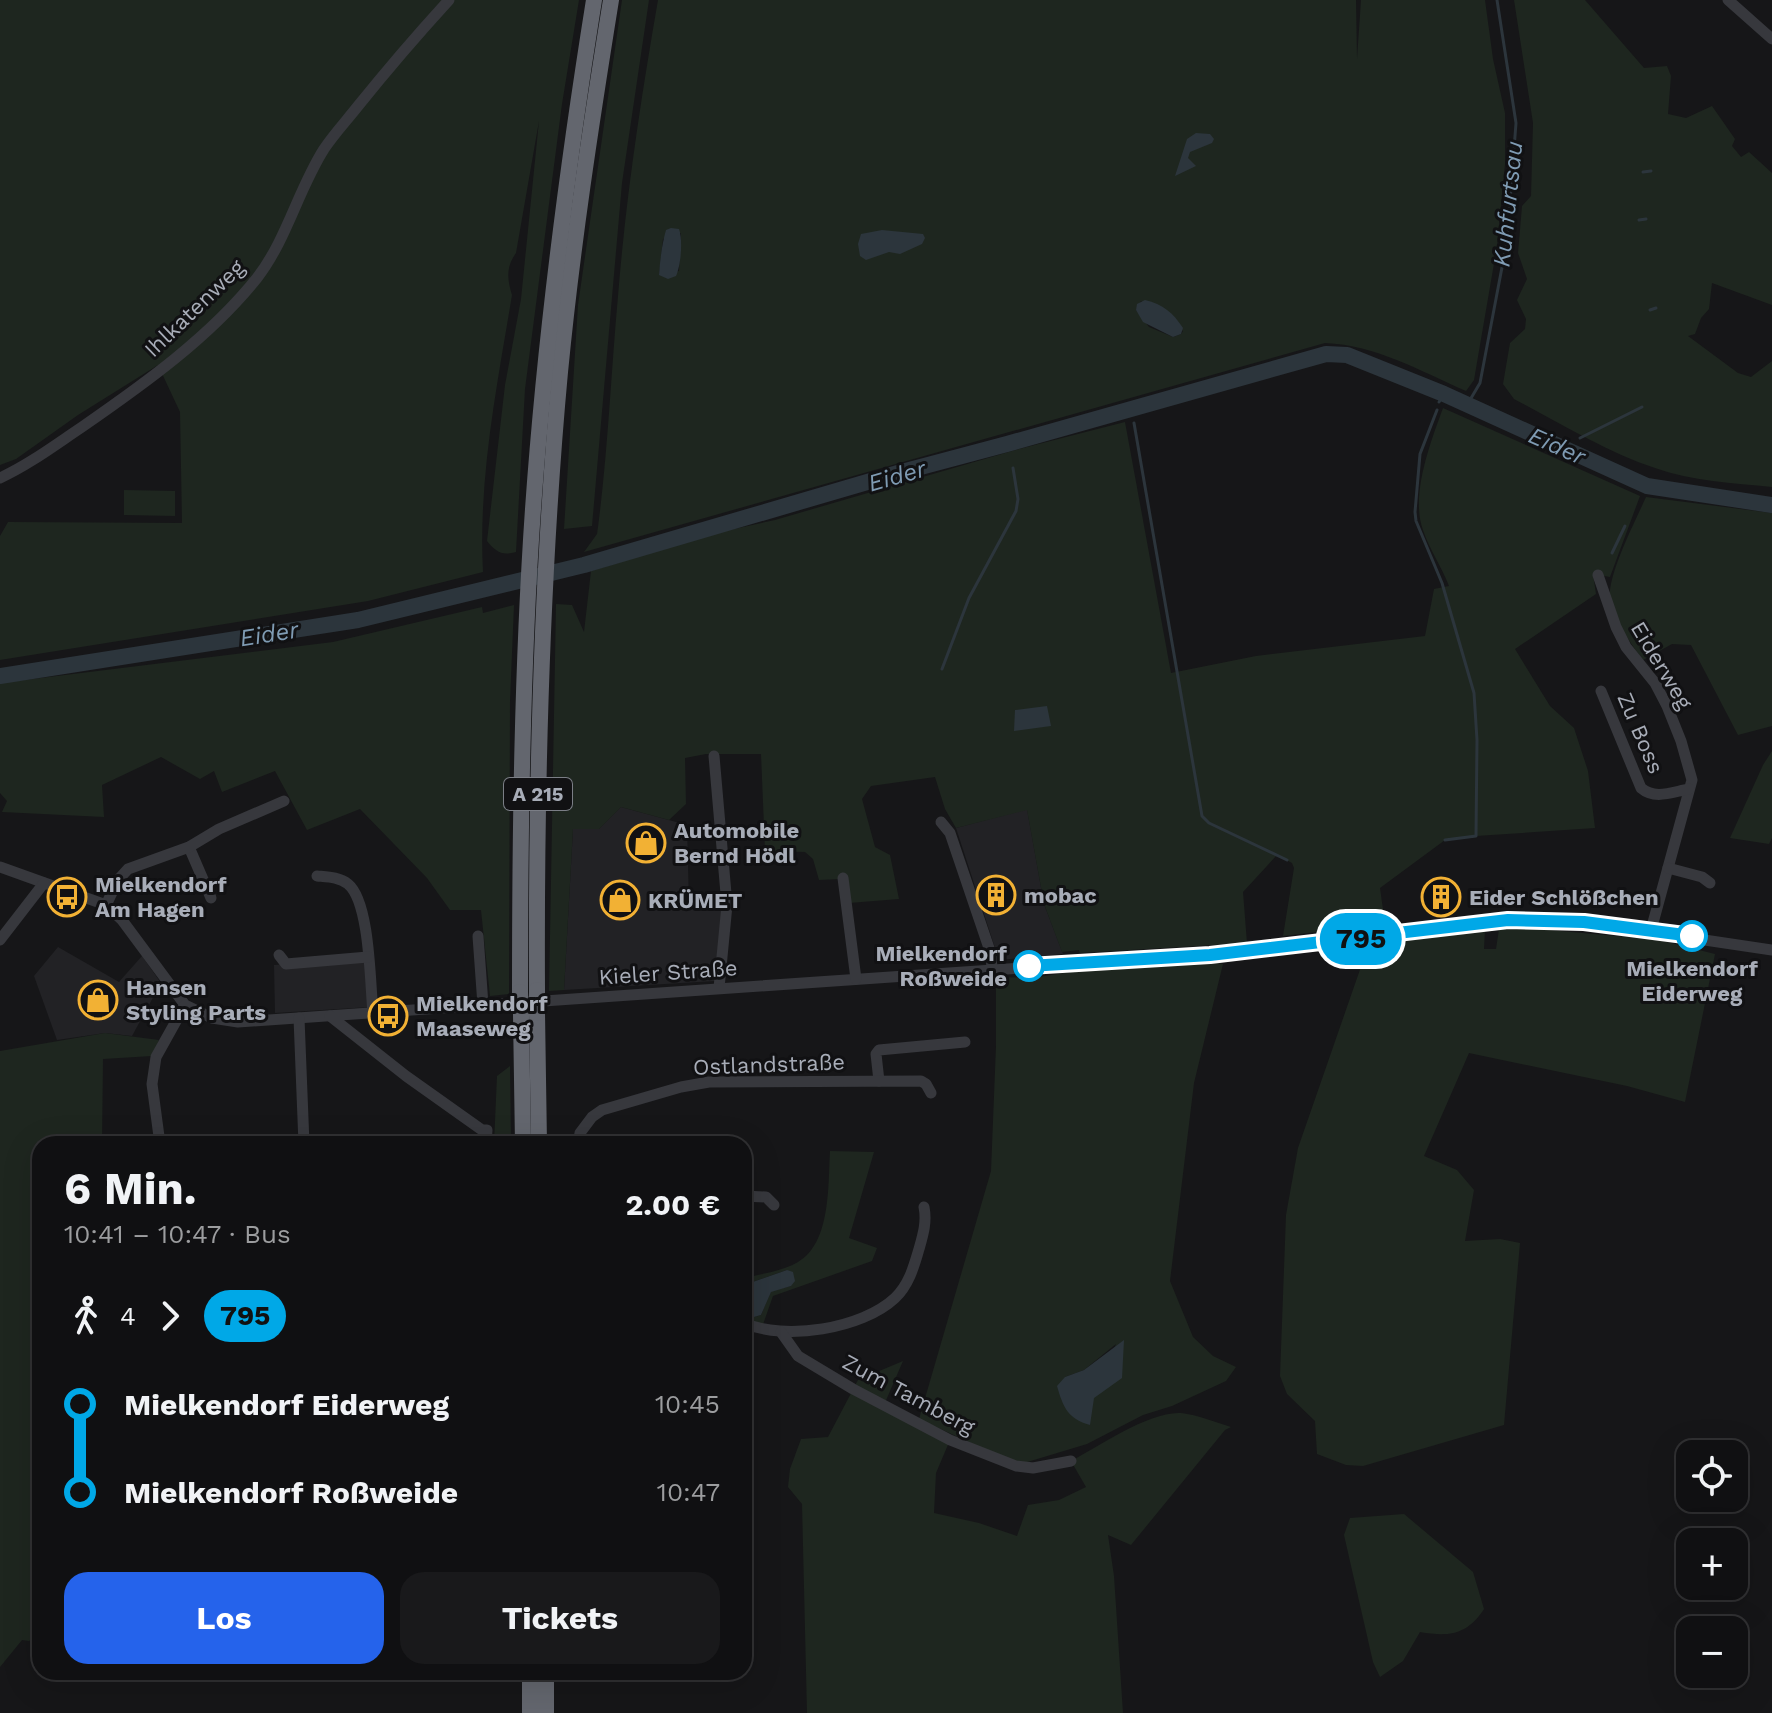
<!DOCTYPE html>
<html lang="de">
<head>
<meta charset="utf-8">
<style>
	:root { --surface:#101012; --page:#19191b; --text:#f1f3f6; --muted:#9c9d9f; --line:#303032; --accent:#2563eb }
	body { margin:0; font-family:"Work Sans",sans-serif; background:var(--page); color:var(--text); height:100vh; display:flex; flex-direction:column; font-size:30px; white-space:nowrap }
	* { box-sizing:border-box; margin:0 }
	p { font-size:26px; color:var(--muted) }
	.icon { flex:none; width:44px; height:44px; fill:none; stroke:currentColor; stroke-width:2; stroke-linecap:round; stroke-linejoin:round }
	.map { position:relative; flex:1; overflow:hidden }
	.drawer { position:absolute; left:32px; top:1136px; width:720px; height:544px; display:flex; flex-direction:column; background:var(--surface); border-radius:24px; box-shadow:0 8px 32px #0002,0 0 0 2px var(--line) }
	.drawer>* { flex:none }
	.badge { padding:0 16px; border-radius:26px; font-size:28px; line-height:52px }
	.controls { position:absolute; left:1676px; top:1440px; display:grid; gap:16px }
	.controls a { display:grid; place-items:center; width:72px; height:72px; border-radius:16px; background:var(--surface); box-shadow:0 8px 32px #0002,0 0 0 2px var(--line); font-size:40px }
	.map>.badge { position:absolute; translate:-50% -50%; box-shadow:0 0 0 4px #fff }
	.legs { display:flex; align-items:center; gap:12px; height:88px; padding:0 32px; font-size:26px }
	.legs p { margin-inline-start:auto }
	.headline { display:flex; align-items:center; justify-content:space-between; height:136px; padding:0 32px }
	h1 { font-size:44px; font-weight:700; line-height:60px }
	.cta { display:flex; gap:16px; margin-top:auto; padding:16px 32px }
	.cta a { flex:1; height:92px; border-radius:24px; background:var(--accent); color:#fff; font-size:32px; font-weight:700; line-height:92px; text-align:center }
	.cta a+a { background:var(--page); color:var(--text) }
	ul { padding:0 32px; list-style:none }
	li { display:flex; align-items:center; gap:28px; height:88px; font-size:30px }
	li i { display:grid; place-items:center; width:12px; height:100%; margin:0 10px; background:currentColor }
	li i::after { content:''; width:20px; height:20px; margin:-10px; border:6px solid; border-radius:50%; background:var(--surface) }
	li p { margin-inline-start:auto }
	li:first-child i { background:linear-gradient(#0000 50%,currentColor 0) }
	li:last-child i { background:linear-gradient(currentColor 50%,#0000 0) }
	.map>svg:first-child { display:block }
</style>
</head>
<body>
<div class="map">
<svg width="1772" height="1713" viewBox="0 0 1772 1713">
	<rect width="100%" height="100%" fill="#161618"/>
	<!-- built -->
	<g fill="#222225">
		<polygon points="621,807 687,825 689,905 725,906 715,981 564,990 573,829 599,829"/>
		<polygon points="1027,809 1044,904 1063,954 999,960 956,828"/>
		<polygon points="58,947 119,982 142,956 161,983 132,1036 105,1033 57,1040 34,976"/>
		<polygon points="365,959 371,1007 275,1013 274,965"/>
	</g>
	<!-- green -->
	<g fill="#1e261f" fill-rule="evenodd">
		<path d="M0,0H579L562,104L525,389L516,552C502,556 496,552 487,541L505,385L521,299L539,121L516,253C506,267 507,279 512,295C497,386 478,479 483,572L368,601L0,660V536L8,522L182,523L180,412L158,365L78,415L16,459L0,465Z"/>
		<polygon points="622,0 649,0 622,183 592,526 564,529 578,305"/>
		<path d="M658,0H1356L1357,59L1361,0H1485L1493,59L1505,113V164L1497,246L1474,380L1466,391C1420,371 1376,345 1325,343L584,552L597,534L598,527C608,450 611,373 618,296C626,196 641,98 658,0ZM681,233L679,271L659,275L663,239ZM1141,301L1183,331L1181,334L1173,337L1149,327L1136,310Z"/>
		<path d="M1514,0H1585L1644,68L1667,66L1671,76L1668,114L1686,118L1712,106L1735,139L1732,146L1741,157L1749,152L1772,173V305L1712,283L1709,309L1701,318L1695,334L1688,336L1738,373L1751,377L1772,361V487C1733,483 1692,481 1655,468C1606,452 1560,423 1514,399L1503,384L1510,343L1525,329L1526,319L1517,300L1527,279L1518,253L1522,206L1531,196L1533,123Z"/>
		<path d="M1443,408L1640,496L1610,577L1593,574L1596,594L1515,649L1550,706L1574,728L1588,771L1595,828L1476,836L1445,840L1380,888L1385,924L1283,936L1294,868L1292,863L1277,855L1243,892L1247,943L1080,953L1079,950L1062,952L1044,904L1027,810L956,828L945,809L935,777L871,786L862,799L875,847L890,855L899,899L849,903L840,879L819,880L813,859L805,852L765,851L761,754H706L685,758L686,804L669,820L621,807L599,829H573L564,990L549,991L556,604L572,605L584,632L591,571L720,532L775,520L1019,449L1125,422L1171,673L1256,656L1425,636L1434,589L1449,586C1442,567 1429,549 1423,530C1410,495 1431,441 1443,408Z"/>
		<polygon points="124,490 175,491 175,516 124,515"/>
		<path d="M1646,497L1772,513V726L1738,735L1691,645L1672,644L1643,660C1632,645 1612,618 1610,599C1607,575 1636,520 1646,497Z"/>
		<polygon points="514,605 510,701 509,994 490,996 481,910 450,910 427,878 360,809 307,830 275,771 222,792 214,771 200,779 161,757 102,785 104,817 2,812 7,801 0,793 0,683 333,642 482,607 483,613"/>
		<polygon points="1772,751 1772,838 1769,844 1730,838 1763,765"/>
		<polygon points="1528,928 1659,940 1715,954 1685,1102 1627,1086 1469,1053 1424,1156 1457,1170 1474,1190 1465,1241 1500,1239 1520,1243 1504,1425 1363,1466 1346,1465 1317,1454 1315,1421 1287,1394 1280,1376 1286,1215 1298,1148 1364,958 1364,948 1418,938 1485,929 1484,949 1496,949 1499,929"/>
		<path d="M1210,962L1223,964L1194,1083L1170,1281L1193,1337L1213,1356L1236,1367L1226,1381L1172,1406L1143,1415L1087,1444L1024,1463L1012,1462L919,1419L991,1171L996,1046V977L1033,978L1069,972ZM1116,1344L1094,1397L1065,1377L1084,1370Z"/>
		<polygon points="105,1033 159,1040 152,1056 103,1059 102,1144 40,1144 40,1632 29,1641 22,1640 0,1667 0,1051"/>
		<polygon points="510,1066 511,1144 494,1144 497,1076"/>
		<path d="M830,1151L874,1152L849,1238L877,1248L872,1261L773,1296L761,1330L744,1323V1310L754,1317L761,1315L771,1291L791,1286L787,1270L744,1285V1278C761,1274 783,1271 798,1262C831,1243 828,1185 830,1151Z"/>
		<path d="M903,1361L884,1405L950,1440L936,1473L934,1513L979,1523L1017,1536L1028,1505L1059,1500L1086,1487L1071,1461C1099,1446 1150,1411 1181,1413C1198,1415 1215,1422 1231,1427L1225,1430L1131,1545L1108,1535L1114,1576L1123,1713H807L802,1504L788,1487L790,1469L801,1439L828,1437L858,1380Z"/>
		<path d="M1404,1514L1473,1572L1484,1609C1467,1635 1449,1637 1420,1632L1403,1661L1380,1677L1373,1662L1344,1535L1350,1518Z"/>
	</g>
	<!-- water -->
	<g fill="#2c353c">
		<polygon points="1196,133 1210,134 1214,139 1212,143 1190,152 1188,158 1196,166 1175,176 1187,139"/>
		<path d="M671,228L679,229C683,240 681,265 676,276L668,279L659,275C660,260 662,244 666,230Z"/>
		<polygon points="882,230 923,234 925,238 922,244 900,254 889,252 866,260 860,256 858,244 861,234"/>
		<path d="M1145,300C1163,304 1173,313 1183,328L1181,334L1173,337L1143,322L1136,310L1137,304Z"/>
		<polygon points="1047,706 1051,726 1014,731 1015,710"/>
		<polygon points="787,1270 793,1272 795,1281 791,1286 771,1292 761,1315 754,1317 744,1310 744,1285"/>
		<path d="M1124,1340L1122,1378L1094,1398L1090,1425C1068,1419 1063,1407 1057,1386L1065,1377L1084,1370Z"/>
	</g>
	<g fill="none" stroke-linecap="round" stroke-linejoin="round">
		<!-- stream -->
		<g stroke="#2c353c" stroke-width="3">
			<polyline points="1643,172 1651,171"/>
			<polyline points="1639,220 1646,219"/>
			<polyline points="1650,310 1656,308"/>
			<polyline points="1439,402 1444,394"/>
			<polyline points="1467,405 1480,383 1507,241 1516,123 1497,0"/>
			<polyline points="1437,410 1420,454 1415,512 1416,521 1442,583 1474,693 1477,740 1476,836 1445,840"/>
			<polyline points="1134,423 1202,816 1209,823 1287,860"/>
			<polyline points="1580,438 1642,407"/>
			<polyline points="1612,553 1625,526"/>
			<polyline points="942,669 969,598 1016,511 1018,499 1013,468"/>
		</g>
		<!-- river -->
		<polyline stroke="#2c353c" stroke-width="16" points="0,676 358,620 584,565 898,473 1007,444 1326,354 1347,355 1444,394 1647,486 1772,505"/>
		<!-- minor -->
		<g stroke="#37383d" stroke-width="11">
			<polyline points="1728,0 1772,39"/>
			<path d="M0,478C30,464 55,445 82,427C144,384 210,337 257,278C287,239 298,190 324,149C334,134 347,120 358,106C387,70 417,35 449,0"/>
			<polyline points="1598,575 1616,627 1626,647 1655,683 1667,706 1681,741 1692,780 1651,930"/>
			<path d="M1601,691L1641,788C1655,800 1672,792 1689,789"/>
			<polyline points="714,756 727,905 719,988"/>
			<polyline points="941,822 950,833 991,954 992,969"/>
			<polyline points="189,847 211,898"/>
			<polyline points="0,867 106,905 122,920 185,1005 212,1018 238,1022 1210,955 1508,920 1584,922 1772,950"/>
			<polyline points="1668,868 1702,877 1710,883"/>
			<path d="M317,876C328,877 339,877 348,884C370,902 370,983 373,1013"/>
			<polyline points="843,878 856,979"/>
			<polyline points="106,905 118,880 128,869 189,847 219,829 284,801"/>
			<polyline points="478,936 483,1005"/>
			<polyline points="0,940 44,883"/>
			<polyline points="279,955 286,964 368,957"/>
			<polyline points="330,1016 406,1076 482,1130 487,1130 486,1144"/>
			<polyline points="299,1018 304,1144"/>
			<polyline points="879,1081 876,1054 879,1050 965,1042"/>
			<polyline points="160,1144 152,1084 156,1057 185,1005"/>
			<polyline points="381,1144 382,1142"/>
			<polyline points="578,1144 580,1133 592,1117 602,1110 681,1087 709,1082 921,1081 926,1084 931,1093"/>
			<polyline points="744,1196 766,1197 774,1205"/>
			<path d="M744,1323C785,1341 862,1329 895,1298C909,1285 914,1266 919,1249C923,1235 927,1222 924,1207"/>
			<polyline points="781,1332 798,1356 853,1389 950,1440 1016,1466 1033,1468 1071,1461"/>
		</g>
		<!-- highway -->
		<g stroke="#63666e" stroke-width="16">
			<path d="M537,990C536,784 541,578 560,372C572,248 591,124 611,0"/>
			<path d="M520,992C520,831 522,670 533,509C545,338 567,169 594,0"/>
			<polyline points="537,1013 539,1144"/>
			<polyline points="521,1015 523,1144"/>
			<polyline points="530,1713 530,1672"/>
			<polyline points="546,1713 546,1672"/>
		</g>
		<!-- highway-bridge -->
		<g stroke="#63666e" stroke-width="16">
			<polyline points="537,990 537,1013"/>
			<polyline points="520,992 521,1015"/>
		</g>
	</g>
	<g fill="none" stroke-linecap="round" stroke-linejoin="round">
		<defs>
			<polyline id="line-1" points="1029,966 1210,955 1508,920 1584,922 1692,936"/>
		</defs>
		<!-- line-1 casing -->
		<use href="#line-1" stroke="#fff" stroke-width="18"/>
		<!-- line-1 -->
		<use href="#line-1" stroke="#00a8e7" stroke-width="12"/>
	</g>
	<!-- icons -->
	<defs>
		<symbol id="shop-ring" viewBox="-11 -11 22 22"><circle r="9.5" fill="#111113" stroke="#f2b134" stroke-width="1.5"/><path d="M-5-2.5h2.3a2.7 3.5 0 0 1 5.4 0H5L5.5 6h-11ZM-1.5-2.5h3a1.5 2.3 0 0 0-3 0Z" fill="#f2b134"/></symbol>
		<symbol id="building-ring" viewBox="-11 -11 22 22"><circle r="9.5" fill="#111113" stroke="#f2b134" stroke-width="1.5"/><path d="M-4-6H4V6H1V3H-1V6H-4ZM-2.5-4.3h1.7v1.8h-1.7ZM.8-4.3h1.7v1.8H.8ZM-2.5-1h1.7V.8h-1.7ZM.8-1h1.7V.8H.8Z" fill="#f2b134"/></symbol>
		<symbol id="bus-ring" viewBox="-11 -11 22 22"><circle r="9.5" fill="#111113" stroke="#f2b134" stroke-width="1.5"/><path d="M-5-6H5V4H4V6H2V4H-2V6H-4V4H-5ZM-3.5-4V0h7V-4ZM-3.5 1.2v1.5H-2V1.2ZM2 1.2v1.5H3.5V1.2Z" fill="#f2b134"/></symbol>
	</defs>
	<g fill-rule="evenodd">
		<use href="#shop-ring" x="624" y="821" width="44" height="44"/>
		<use href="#building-ring" x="974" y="873" width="44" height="44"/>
		<use href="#bus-ring" x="45" y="875" width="44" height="44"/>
		<use href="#building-ring" x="1419" y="875" width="44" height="44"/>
		<use href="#shop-ring" x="598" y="878" width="44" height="44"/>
		<use href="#shop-ring" x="76" y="978" width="44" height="44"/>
		<use href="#bus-ring" x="366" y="994" width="44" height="44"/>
	</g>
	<!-- markers -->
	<g fill="#fff" stroke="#00a8e7" stroke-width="4">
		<circle cx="1692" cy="936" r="14"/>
		<circle cx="1029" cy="966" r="14"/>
	</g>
	<g text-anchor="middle" stroke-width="6" stroke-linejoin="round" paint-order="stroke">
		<!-- shield labels -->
		<rect fill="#111113" stroke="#7b7e86" stroke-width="2" x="504" y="778" width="68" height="32" rx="6"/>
		<g font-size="20" font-weight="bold" fill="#a8adb8">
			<text x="538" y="801">A 215</text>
		</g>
		<!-- street labels -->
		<g font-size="22" fill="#a8adb8" stroke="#111113">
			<text transform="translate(194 308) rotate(-44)" y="8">Ihlkatenweg</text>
			<text transform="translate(1662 665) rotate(59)" y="8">Eiderweg</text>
			<text transform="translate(1641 733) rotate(67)" y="8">Zu Boss</text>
			<text transform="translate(668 972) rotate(-4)" y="8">Kieler Straße</text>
			<text transform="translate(769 1064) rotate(-2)" y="8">Ostlandstraße</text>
			<text transform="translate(909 1394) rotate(28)" y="8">Zum Tamberg</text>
		</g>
		<!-- poi labels -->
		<g font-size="22" font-weight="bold" fill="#a8adb8" stroke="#111113" text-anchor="start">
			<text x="674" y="838">Automobile<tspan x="674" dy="25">Bernd Hödl</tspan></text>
			<text x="95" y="892">Mielkendorf<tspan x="95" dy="25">Am Hagen</tspan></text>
			<text x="1024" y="903">mobac</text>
			<text x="1469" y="905">Eider Schlößchen</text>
			<text x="648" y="908">KRÜMET</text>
			<text x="126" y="995">Hansen<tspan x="126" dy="25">Styling Parts</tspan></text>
			<text x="416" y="1011">Mielkendorf<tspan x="416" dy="25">Maaseweg</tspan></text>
		</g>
		<!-- stop labels -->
		<g font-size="22" font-weight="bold" fill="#a8adb8" stroke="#111113" text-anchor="end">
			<text x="1007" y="961">Mielkendorf<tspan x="1007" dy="25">Roßweide</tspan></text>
			<text x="1692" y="976" text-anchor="middle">Mielkendorf<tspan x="1692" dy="25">Eiderweg</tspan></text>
		</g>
		<!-- water labels -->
		<g font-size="24" font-style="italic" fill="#7f9bb3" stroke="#111113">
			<text transform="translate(1508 204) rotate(-84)" y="8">Kuhfurtsau</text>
			<text transform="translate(1557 446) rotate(24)" y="8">Eider</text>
			<text transform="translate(897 476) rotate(-16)" y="8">Eider</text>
			<text transform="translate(269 634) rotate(-9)" y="8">Eider</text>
		</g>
	</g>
</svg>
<div class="controls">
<a><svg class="icon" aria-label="locate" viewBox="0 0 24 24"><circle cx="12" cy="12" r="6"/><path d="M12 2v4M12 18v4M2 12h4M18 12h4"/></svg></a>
<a>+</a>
<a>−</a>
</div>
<b class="badge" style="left:1361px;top:939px;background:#00a8e7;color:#111">795</b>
<section class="drawer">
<div class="headline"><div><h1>6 Min.</h1><p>10:41 – 10:47 · Bus</p></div><b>2.00 €</b></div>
<div class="legs"><svg class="icon" aria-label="walk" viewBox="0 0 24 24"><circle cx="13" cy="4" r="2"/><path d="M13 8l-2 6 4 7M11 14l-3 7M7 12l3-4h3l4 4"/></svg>4<svg class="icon" aria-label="forward" viewBox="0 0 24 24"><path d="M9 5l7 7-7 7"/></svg><b class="badge" style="background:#00a8e7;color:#111">795</b></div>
<ul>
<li><i style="color:#00a8e7"></i><b>Mielkendorf Eiderweg</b><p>10:45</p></li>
<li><i style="color:#00a8e7"></i><b>Mielkendorf Roßweide</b><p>10:47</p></li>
</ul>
<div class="cta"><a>Los</a><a>Tickets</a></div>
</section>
</div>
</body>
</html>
